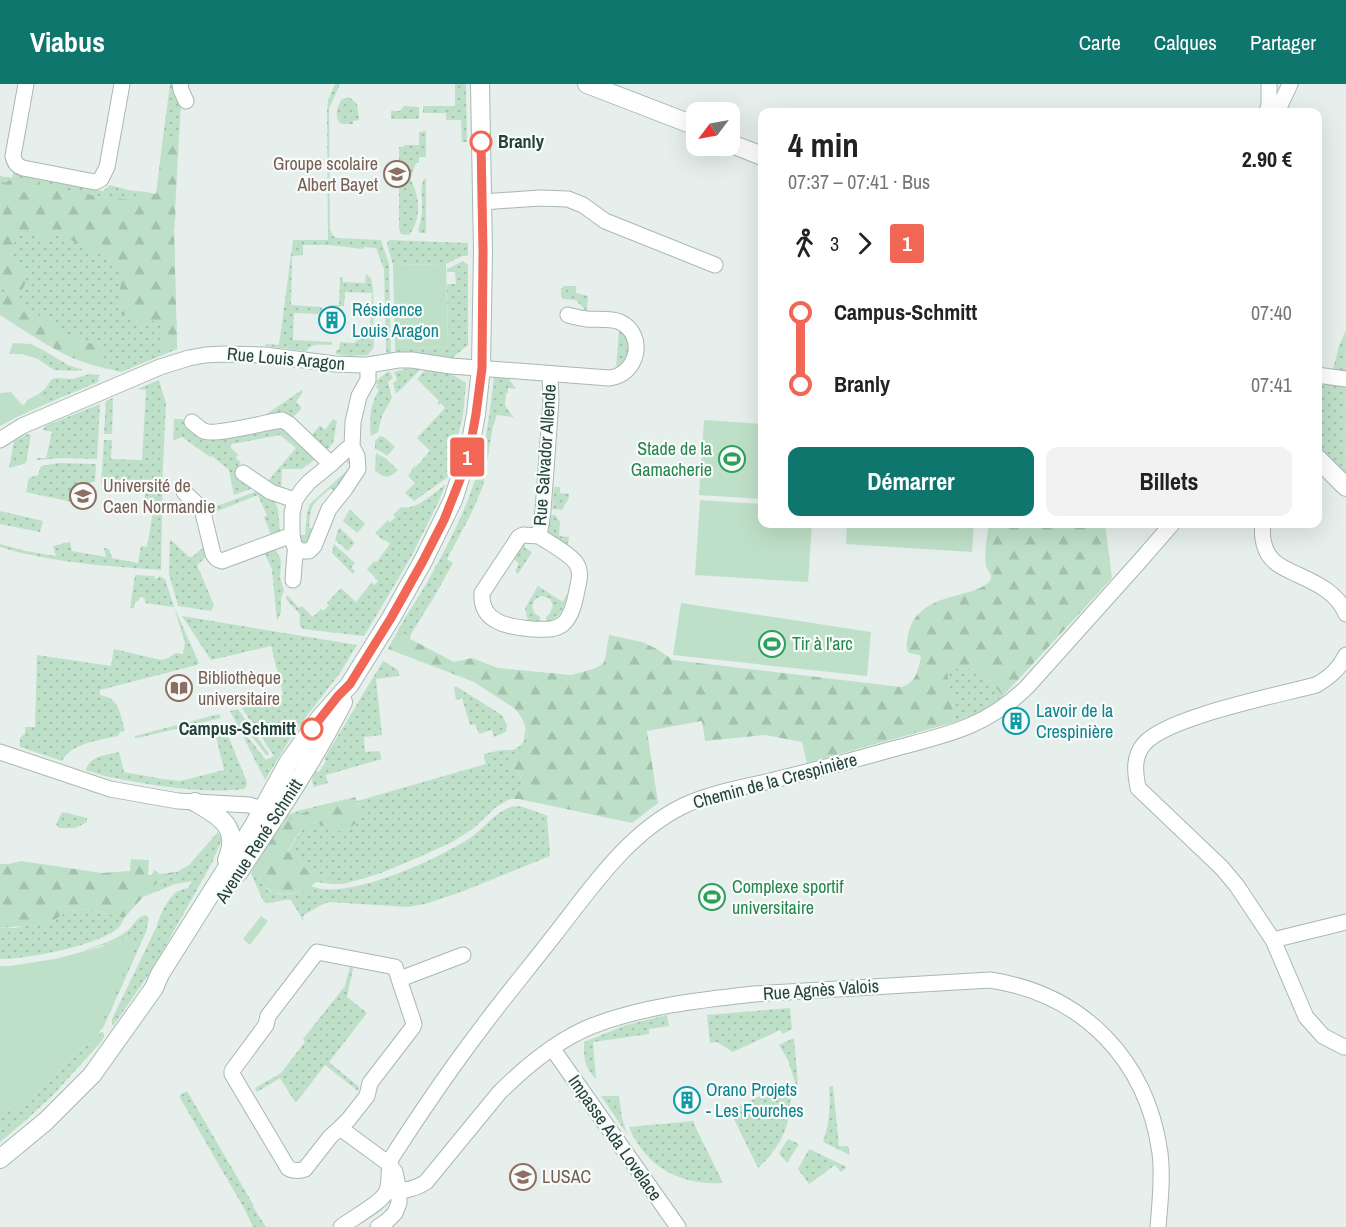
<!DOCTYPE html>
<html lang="fr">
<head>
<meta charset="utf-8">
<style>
	:root { --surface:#fff; --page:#f2f2f2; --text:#222; --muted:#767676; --accent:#0f766e }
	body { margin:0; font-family:"Archivo Narrow",sans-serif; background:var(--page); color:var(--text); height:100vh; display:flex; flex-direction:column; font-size:22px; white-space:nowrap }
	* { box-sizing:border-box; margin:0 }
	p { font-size:20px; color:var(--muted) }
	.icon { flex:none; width:33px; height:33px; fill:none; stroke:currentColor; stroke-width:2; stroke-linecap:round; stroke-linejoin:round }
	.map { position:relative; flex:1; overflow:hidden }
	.details { position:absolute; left:758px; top:24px; width:564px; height:420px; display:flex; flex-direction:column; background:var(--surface); border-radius:12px; box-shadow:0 6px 24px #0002 }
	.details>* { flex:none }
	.badge { padding:0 12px; border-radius:4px; font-size:21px; line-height:39px }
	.needle { width:39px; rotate:238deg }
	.tools { position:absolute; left:686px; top:18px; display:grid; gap:12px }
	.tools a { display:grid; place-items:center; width:54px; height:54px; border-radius:12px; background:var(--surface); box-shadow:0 6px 24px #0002; font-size:30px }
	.map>.badge { position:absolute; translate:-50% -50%; box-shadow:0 0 0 3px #fff }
	.legs { display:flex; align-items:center; gap:9px; height:66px; padding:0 30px; font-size:20px }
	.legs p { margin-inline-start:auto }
	.headline { display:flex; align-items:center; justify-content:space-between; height:102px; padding:0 30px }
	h1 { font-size:33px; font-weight:700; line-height:45px }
	.primary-button { display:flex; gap:12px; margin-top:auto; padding:12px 30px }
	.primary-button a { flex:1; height:69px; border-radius:12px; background:var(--accent); color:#fff; font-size:24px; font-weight:700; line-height:69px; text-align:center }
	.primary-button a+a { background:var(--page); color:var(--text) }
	ul { padding:0 30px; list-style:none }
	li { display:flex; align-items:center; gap:21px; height:72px; font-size:22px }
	li i { display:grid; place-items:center; width:9px; height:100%; margin:0 8px; background:currentColor }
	li i::after { content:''; width:15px; height:15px; margin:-8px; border:4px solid; border-radius:50%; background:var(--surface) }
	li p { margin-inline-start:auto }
	li:first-child i { background:linear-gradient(#0000 50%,currentColor 0) }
	li:last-child i { background:linear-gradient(currentColor 50%,#0000 0) }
	header { display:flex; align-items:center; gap:36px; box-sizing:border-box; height:84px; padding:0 30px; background:var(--accent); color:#fff }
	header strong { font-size:28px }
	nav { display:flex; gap:33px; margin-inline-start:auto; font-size:21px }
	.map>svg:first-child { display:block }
</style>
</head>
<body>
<header>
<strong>Viabus</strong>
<nav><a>Carte</a><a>Calques</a><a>Partager</a></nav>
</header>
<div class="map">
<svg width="1346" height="1143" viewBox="0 0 1346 1143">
	<defs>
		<pattern id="grass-dots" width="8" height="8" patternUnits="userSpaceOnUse" patternTransform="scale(1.5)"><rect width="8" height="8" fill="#bfe0c8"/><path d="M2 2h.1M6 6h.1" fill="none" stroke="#a4c1ad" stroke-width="1.8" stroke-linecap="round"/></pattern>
		<pattern id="forest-firs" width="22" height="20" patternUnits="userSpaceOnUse" patternTransform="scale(1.5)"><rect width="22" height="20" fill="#bfe0c8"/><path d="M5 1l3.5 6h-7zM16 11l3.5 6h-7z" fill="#a4c1ad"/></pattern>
	</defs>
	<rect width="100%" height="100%" fill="#e6efeb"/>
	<!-- grass -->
	<g fill="url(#grass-dots)">
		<polygon points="170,0 172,0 181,20 179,53 163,53"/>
		<path d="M335,0H340L329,25L330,145L333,152L338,154L381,156L389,180L391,270H388L386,267L384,185L376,164L364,163L363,165L329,161H303V171L292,172L291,221L322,223L321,230L294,229L293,256L332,258V261C322,261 313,258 306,267L265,262L266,260L279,261L293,156H328L327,28L328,16Z"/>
		<polygon points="455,0 466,0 467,58 462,58 461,36 446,36 446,29 423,29 423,22 455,22"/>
		<path d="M349,13L357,20L359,36L353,37V40H342C333,34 337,23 342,15Z"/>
		<polygon points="404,22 419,23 419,35 391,35 391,27 400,27"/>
		<path d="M426,47V73H419V79H416L410,95C420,111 422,135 409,151L401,150L399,144V63H403L404,61H419V48Z"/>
		<polygon points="13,89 103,107 110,101 128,106 156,110 176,127 174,145 177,265 121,288 100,283 100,276 0,222 0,92 12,94"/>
		<path d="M424,95H426V149H420L418,146C420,140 422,133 422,126C423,115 419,105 424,95Z"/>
		<polygon points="390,156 468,159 468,172 462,172 446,180 393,181 387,160 388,157"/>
		<polygon points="463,177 468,181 468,261 451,275 408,268 395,269 395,264 448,263 447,200 456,200 455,188 447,188 447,185"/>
		<polygon points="366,190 371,194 373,204 374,263 368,271 350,272 336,270 336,266 339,266 340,258 354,259 370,244 372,209 345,208 344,222 340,222 338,224 329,224 330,221 339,221 340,193 343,193 343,198 365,199"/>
		<polygon points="563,202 576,202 576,209 588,212 587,228 576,216 563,215 561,211 561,204 563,204"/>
		<path d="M619,245C629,250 634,265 627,275C625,279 619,283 616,286Z"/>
		<polygon points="1346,246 1346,403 1317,374 1317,291 1331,293 1339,262"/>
		<polygon points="43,266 68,281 83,286 74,287 54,286 38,275"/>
		<polygon points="409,284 421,285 396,310 393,299 397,296 394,288"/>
		<polygon points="426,285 450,289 466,299 463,331 448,393 414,417 405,409 415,399 408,392 412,387 411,386 415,382 416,383 430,367 417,354 445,324 441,319 439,321 437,319 439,317 417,295"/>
		<path d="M387,288H390L393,294L388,298L392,314L382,332L378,348L371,352C369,335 370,321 379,306L376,303L378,301L375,298Z"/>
		<polygon points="90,290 99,291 98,298 48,319 44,315 37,311 45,305 52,295 56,294 72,295"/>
		<path d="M495,292H507L516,305L508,304V309H506L505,321L513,333L497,331L493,342L483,402L472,428L447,475L453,479L434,513L411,550L410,555L397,548C407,529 420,512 430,493C448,461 465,428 476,393C486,361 490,326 494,293Z"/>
		<path d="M159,296L166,319L163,381L161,486C107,482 53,479 0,463V460L26,467L56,472L53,462L70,458L72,467L106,473L104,464L109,465L112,474L138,479L141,462L147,463L153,428L142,426L145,409L101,400L104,356H112L111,375L142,376L146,306L137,305Z"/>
		<polygon points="302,306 303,308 296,318 301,323 301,325 293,333 283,331 265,331"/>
		<polygon points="113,314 112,350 104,350 106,317"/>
		<polygon points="100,320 97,375 63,374 37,376 37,374 46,374 52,348 43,346 45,342"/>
		<polygon points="174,335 184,335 183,337 199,350 282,342 318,373 302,385 282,385 281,406 267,398 296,364 280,351 232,360 230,363 238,371 236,374 241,379 236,384 236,387 256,403 234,411 229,386 212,372 210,373 182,353 173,357"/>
		<polygon points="333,335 337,337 333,359 329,364 326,365 311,352 320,341 325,346"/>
		<polygon points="28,350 31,351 26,379 9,384 14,357"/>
		<polygon points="380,352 384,353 395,363 387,372 382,368 375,365 375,357"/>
		<path d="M376,369L385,374L398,386C389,395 384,395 375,386Z"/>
		<path d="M347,376L353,378C353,389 342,401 336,409L331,404C312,421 311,418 309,444L317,445C316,454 312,460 302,458L298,451H305L307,428L310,420L351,383L346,377Z"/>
		<polygon points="59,379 96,380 95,398 91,398 88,411 92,412 91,415 83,413 81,420 26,408 29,394 38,391 41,382"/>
		<path d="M446,400L438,419L411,473L364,552L303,545C298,542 300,536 300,530L286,515L287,511L299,524L302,522L313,533L321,525L323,527L329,521L327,519L341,504L356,518L372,498L374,501L378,497L367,485L374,477L376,479L390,460L386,456L384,457L375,449L388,436L390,438L395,433L393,431L401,423C416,427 434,409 446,400Z"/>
		<polygon points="554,403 560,403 560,409 569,410 569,414 562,426 552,425"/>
		<path d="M260,406C282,419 277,423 280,446L279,448L271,451L264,433L267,432L258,411L210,430L206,426Z"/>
		<polygon points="350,425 365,440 357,449 343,437"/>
		<polygon points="0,427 43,437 40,448 0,440"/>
		<polygon points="552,431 555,431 560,438 559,452 569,453 568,459 562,463 546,453 548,435"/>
		<polygon points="340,444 355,459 348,467 335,456 338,446"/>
		<path d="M170,455L189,473C196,473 198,465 204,464L208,471L197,481L214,521L211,527L178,522L169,490Z"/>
		<polygon points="523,458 525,458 525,464 532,468 518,490 515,487 519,480 513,474"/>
		<polygon points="334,460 355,479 351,484 355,487 353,490 332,469"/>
		<polygon points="275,464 281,476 280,493 284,507 281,514 281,528 277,537 272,486 264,467"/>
		<path d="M135,491L155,492L154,494L157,495L159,492L165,495L174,523L199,579L197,581L100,606V611C120,614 120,630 125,647L120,648L118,652C100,656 71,659 62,677L20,663V654L25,649V643H35L37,571L111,582L114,565L161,576L168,574L176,569L183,570L185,559L174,523L145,519V515L141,512L138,517L135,518L134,524H130Z"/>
		<path d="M538,502L563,518L566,511H568C563,525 561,533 546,539V533L550,529L553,522L550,515L543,512C530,514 529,527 540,533V538H528L525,524Z"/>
		<polygon points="182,532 357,561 340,589 309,629 287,660 265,696 240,646 242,646 266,676 274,672 242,624 283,611 271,562 211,576"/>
		<path d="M383,577L398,586L399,592L376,595L382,651L364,653L365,668L379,667L382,675L326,691L328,699L314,703C311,696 312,693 316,687L319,688L326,677L324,675Z"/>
		<path d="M951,584L980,586L1003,612C988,624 973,632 955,638L947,586Z"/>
		<polygon points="454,603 457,603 502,631 507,641 506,648 494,653 492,646 479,650 475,640 470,641 462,614 456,616"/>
		<polygon points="238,625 269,670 267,672 243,641 238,642 230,627"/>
		<polygon points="219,630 221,634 138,654 135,654 135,652"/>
		<path d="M224,642L247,698L246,703L244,705C207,709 172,704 136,698C119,695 102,692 86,686C89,672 106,671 119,668L124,688L162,695L180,697L224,686L214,645Z"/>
		<path d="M525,645C533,662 525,670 508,672L513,686L519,689L523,700V703L510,715L496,723L474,744L452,758L417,774L381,789L358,796L343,800H332L327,794L315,787L307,786L304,783L298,772L287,769C292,762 296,754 301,747C311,733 330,742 343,746C360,738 361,735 357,717L486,680L484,673V670L501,666H513L520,662L524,657Z"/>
		<polygon points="355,713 292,735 283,741 287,732 297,727"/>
		<path d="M515,722L523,723L548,732L547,734L550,772L461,808L425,820L408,823L329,818L319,822L304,831L303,833L304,838L291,816C282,814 273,821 264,818L260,810L251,789L254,783C256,788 263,801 266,804C275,815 302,810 311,802C345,818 441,774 470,754C485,744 497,725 515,722Z"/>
		<polygon points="62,728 87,734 87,738 75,744 59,744 56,740"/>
		<path d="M218,748L222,755L212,779L158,875L147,893L113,942L112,940V935L157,842C159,832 169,812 178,807C180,806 185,805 188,804L192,797L175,800L143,813L153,802L189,781Z"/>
		<path d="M92,825L124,834C122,838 121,842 117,845C96,862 27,875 0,875V844H15L54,836L68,827Z"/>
		<path d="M145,831L149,834L146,848L103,944L100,946L104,933L136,859L129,853L81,868C96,861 113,858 127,847C134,842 136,833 145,831Z"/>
		<polygon points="351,879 354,880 347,913 367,929 329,978 359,1003 358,1007 325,981 299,1015 295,1018 280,994 257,1008 255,1004 281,989 305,958 303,955 345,902"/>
		<polygon points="790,924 792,945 783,950 780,946 733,968 717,958 710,959 707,931"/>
		<path d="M667,931L669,942L649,945V950L593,958L596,995C584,982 584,975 584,958L626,941Z"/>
		<polygon points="101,948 104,949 104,953 101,958 53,1011 27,1035 0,1058 0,1026 20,1023 52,994 73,970 86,961 94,959"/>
		<polygon points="794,954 798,1000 796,1001 788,976 779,961"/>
		<path d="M789,998C795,1032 784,1061 758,1084L730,1027Z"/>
		<path d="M833,1002L839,1062H848L850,1071L823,1058C829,1040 831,1022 829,1003Z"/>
		<polygon points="187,1007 254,1122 253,1123 266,1143 253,1143 245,1126 179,1012"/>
		<polygon points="601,1012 619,1012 622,1034 627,1050"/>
		<path d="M694,1037V1040L723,1099C682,1102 645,1083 629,1043Z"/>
		<polygon points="788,1055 799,1060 787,1079 779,1069"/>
		<polygon points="809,1065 847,1083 841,1088 835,1081 809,1100 798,1085"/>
	</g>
	<!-- forest -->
	<g fill="url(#forest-firs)">
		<path d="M163,53H179L174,145L177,265L163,266L160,236L141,238L134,232L121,230L117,222L122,193L119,183L103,172L61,151L44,155L36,145L17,150L10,174C22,186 33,196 18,210L0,199V106L6,98L12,95L91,111L132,116L139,107L156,110Z"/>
		<path d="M0,206L69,251L83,258L100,261V283C62,274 32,251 0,231Z"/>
		<path d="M989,440H1105L1112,494L1003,612L980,586L951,584L947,586L955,638L807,679L802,658L765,651L705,657L702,637L647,647L658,719L632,739L519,715H510L522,703L523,700L519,689L513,686L507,672L520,669L528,659C528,647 523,632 514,624L474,598L388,565L397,548L454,578L472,574L498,584L571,591L593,585L603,580L605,575L609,551L642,558L657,565L673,576L901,603C916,599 918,587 921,573L919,571L909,569C905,563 907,558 908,551C914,521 942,515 969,508C975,506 984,503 989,498C995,491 987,488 986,482C984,471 987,451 989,440Z"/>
		<path d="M355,713C357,718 360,726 360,732C359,741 341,749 333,747C328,746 324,743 321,740C300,739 297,754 287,768L298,772L304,783L307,786L315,787L327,794L332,800L316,798L308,805L302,808L284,810L273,809L263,801L261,796L256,789L254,783C262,771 274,748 284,740C304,723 333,723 355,713Z"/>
		<polygon points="131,775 149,776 148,791 151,791 155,786 160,790 176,788 153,802 124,834 92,825 68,827 54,836 37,841 0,844 0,780 9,780 21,777 102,789 130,787"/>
	</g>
	<!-- garden -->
	<g fill="#bfe0c8">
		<polygon points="446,180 448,263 395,264 393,181"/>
		<polygon points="13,259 31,260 43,266 38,275 22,270 9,270"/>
		<polygon points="11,308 22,321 25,320 27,316 37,311 44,315 48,319 19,332 0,342 0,309"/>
		<polygon points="704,336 762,340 762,415 699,411"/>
		<polygon points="700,416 762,420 762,440 812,440 808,498 695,491"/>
		<polygon points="847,440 974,440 972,468 846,460"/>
		<polygon points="681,519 871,548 867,592 673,571"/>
		<polygon points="261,832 268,837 250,861 243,855"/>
		<path d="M129,853C136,854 137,858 135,864L104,933L98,955L94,959L86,961L73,970L52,994L23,1021L20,1023L0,1026V882H10L55,875L101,863L112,858Z"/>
	</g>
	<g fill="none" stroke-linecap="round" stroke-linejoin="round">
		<defs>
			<g id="street">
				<path d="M26,0L13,72C14,78 17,82 23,84L95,98L101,95L107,83L122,0"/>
				<polyline points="180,0 181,6 186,17"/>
				<polyline points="1267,28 1269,20 1269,0"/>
				<polyline points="1277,28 1290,0"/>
				<polyline points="482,118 540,114 568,115 583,121 605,137 715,181"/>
				<polyline points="1317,291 1346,295"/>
				<path d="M192,338C196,341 200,345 204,347C214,352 267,338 282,336L289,340L331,380"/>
				<path d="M0,356L22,342L160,283L189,274L205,271L223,270L265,271L335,280L361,281H368L398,276H412L451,282L609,294C638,291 647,251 620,238C611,234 597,236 587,235C581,234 574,233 568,231"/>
				<polyline points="352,363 347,365 331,380 309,398 302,406 295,416 292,429 292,451 294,461 299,466 302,467 309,467 314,462 329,425 345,405 358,385 357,372 352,363 353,338 359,312 368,296 368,281"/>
				<polyline points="243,389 271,408 295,416"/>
				<path d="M184,408L202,425L213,470C215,474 217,476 222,477L292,451"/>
				<path d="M1263,440C1261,453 1264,469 1275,478C1279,482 1286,485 1292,488C1313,498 1337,507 1346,530"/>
				<path d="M539,452L523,451L519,453L482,509C480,539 509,543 532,545C543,545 554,547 563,540C572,532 575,517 577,506C579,497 582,488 576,479C569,469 549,459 539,452L543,427L551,316L550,290"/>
				<polyline points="293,496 295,469 296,464"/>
				<polyline points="0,668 110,705 178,717 249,721 263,725 271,730"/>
				<polyline points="1273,856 1346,838"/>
				<polyline points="400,895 463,871"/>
				<path d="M1344,963L1323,952L1306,933L1273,856L1237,802L1222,784L1138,704C1135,688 1133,673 1144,660C1166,633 1279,611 1316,601C1330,593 1339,585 1346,571"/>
				<polyline points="552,964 678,1143"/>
				<path d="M340,1044L330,1053L305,1085C300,1087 292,1087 288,1084L232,990V987L266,941L268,932L317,868L395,883L414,940L413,943L370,999L367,1012L349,1035L340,1044L389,1080L395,1088L399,1107V1119L395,1129L387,1137L378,1143"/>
				<path d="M387,1108C401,1107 414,1106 426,1098L499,1009C525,983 557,956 592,942C644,922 700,916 754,910L990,896C1083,910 1147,976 1160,1069C1163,1092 1160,1120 1158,1143"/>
				<path d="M341,1143C352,1134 384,1118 387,1106C391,1095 387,1084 392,1073C421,1028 451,984 483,942C506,911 532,880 556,849C592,803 628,749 683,722C708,710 738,704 766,698C807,688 848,678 889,666C944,651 984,645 1027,603L1139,478L1172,440"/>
			</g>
			<g id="secondary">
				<polyline points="587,0 696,42"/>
				<polyline points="729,59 762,72"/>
				<polyline points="1317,374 1346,403"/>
				<path d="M195,718C219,732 241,743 227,776"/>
				<path d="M238,789C275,733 313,678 343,618"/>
				<polyline points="0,1075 46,1037 92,991 154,904 160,890 254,741 288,679 320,634 350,600 391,534 423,477 453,416 470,363 476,330 481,284 483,168 480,0"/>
			</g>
		</defs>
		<!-- street casing -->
		<use href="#street" stroke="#a8b8b2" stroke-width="17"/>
		<!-- secondary casing -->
		<use href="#secondary" stroke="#a4bbb3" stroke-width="20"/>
		<!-- street -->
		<use href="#street" stroke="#fff" stroke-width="15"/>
		<!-- secondary -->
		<use href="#secondary" stroke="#fff" stroke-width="18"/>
	</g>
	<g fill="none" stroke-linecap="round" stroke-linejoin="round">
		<defs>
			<polyline id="line-1" points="312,645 338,612 350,600 391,534 423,477 444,436 461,393 470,363 476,330 482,284 483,168 481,58"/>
		</defs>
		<!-- line-1 casing -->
		<use href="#line-1" stroke="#fff" stroke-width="14"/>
		<!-- line-1 -->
		<use href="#line-1" stroke="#f16655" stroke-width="9"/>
	</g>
	<!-- icons -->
	<defs>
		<symbol id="school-ring" viewBox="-11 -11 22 22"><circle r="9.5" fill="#f7fbf9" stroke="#8d6e63" stroke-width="1.5"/><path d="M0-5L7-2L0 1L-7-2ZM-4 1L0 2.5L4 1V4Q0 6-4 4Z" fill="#8d6e63"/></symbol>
		<symbol id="building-ring" viewBox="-11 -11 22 22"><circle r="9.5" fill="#f7fbf9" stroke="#0f9aa8" stroke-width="1.5"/><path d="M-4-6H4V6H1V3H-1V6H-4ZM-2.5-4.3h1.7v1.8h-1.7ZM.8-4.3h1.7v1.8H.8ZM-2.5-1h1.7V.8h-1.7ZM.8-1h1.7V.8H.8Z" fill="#0f9aa8"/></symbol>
		<symbol id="stadium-ring" viewBox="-11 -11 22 22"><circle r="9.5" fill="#f7fbf9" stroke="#2e9e5b" stroke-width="1.5"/><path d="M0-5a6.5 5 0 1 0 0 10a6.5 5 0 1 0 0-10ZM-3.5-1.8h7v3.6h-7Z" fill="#2e9e5b"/></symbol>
		<symbol id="university-ring" viewBox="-11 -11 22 22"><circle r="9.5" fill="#f7fbf9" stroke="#8d6e63" stroke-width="1.5"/><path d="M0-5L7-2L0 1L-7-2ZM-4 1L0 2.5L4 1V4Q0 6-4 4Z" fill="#8d6e63"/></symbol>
		<symbol id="library-ring" viewBox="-11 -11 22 22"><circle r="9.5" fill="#f7fbf9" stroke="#8d6e63" stroke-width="1.5"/><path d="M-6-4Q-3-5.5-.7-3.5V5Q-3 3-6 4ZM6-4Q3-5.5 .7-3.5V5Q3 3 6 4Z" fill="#8d6e63"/></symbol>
	</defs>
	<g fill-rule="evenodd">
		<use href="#school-ring" x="382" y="75" width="30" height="30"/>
		<use href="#building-ring" x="317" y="221" width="30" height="30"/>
		<use href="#stadium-ring" x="717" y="360" width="30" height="30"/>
		<use href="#university-ring" x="68" y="397" width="30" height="30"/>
		<use href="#stadium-ring" x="757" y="545" width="30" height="30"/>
		<use href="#library-ring" x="164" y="589" width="30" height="30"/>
		<use href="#building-ring" x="1001" y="622" width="30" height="30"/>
		<use href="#stadium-ring" x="697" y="798" width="30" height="30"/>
		<use href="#building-ring" x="672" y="1001" width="30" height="30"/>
		<use href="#university-ring" x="508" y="1078" width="30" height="30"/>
	</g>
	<!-- markers -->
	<g fill="#fff" stroke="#f16655" stroke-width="3">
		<circle cx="481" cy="58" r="10"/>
		<circle cx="312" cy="645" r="10"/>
	</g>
	<g text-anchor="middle" stroke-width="4.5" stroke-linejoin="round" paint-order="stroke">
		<!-- stop labels -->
		<g font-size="18" font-weight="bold" fill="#24423a" stroke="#f7fbf9" text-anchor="start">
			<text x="498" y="64">Branly</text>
			<text x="296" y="651" text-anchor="end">Campus-Schmitt</text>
		</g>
		<!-- education labels -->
		<g font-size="18" fill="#785e54" stroke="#f7fbf9" text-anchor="start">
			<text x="378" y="86" text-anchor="end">Groupe scolaire<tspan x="378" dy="21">Albert Bayet</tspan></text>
			<text x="103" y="408">Université de<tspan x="103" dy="21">Caen Normandie</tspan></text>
			<text x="198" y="600">Bibliothèque<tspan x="198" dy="21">universitaire</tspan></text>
			<text x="542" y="1099">LUSAC</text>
		</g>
		<!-- culture labels -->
		<g font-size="18" fill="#0d838f" stroke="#f7fbf9" text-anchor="start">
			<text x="352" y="232">Résidence<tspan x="352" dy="21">Louis Aragon</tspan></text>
			<text x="1036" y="633">Lavoir de la<tspan x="1036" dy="21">Crespinière</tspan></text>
			<text x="706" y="1012">Orano Projets<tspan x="706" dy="21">- Les Fourches</tspan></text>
		</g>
		<!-- street labels -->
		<g font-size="18" fill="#24423a" stroke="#f7fbf9">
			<text transform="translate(286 275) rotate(5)" y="6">Rue Louis Aragon</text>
			<text transform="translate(545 371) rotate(-86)" y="6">Rue Salvador Allende</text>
			<text transform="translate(775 697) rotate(-15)" y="6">Chemin de la Crespinière</text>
			<text transform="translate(259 757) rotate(-57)" y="6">Avenue René Schmitt</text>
			<text transform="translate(821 906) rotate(-4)" y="6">Rue Agnès Valois</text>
			<text transform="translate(615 1054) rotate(55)" y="6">Impasse Ada Lovelace</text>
		</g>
		<!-- leisure labels -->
		<g font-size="18" fill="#27864d" stroke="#f7fbf9" text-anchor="start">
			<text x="712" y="371" text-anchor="end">Stade de la<tspan x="712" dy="21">Gamacherie</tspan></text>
			<text x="792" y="566">Tir à l'arc</text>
			<text x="732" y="809">Complexe sportif<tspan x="732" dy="21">universitaire</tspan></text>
		</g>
	</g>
</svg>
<div class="tools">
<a><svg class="needle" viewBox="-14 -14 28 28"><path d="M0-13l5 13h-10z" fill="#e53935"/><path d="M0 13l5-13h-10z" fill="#767676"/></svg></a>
</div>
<b class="badge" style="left:467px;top:373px;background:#f16655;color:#fff">1</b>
<section class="details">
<div class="headline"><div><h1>4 min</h1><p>07:37 – 07:41 · Bus</p></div><b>2.90 €</b></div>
<div class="legs"><svg class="icon" aria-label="walk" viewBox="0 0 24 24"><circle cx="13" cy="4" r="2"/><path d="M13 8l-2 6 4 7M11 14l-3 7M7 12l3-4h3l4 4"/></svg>3<svg class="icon" aria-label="forward" viewBox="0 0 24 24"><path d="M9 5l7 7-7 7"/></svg><b class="badge" style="background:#f16655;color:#fff">1</b></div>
<ul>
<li><i style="color:#f16655"></i><b>Campus-Schmitt</b><p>07:40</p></li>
<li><i style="color:#f16655"></i><b>Branly</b><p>07:41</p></li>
</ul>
<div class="primary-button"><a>Démarrer</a><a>Billets</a></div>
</section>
</div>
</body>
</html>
